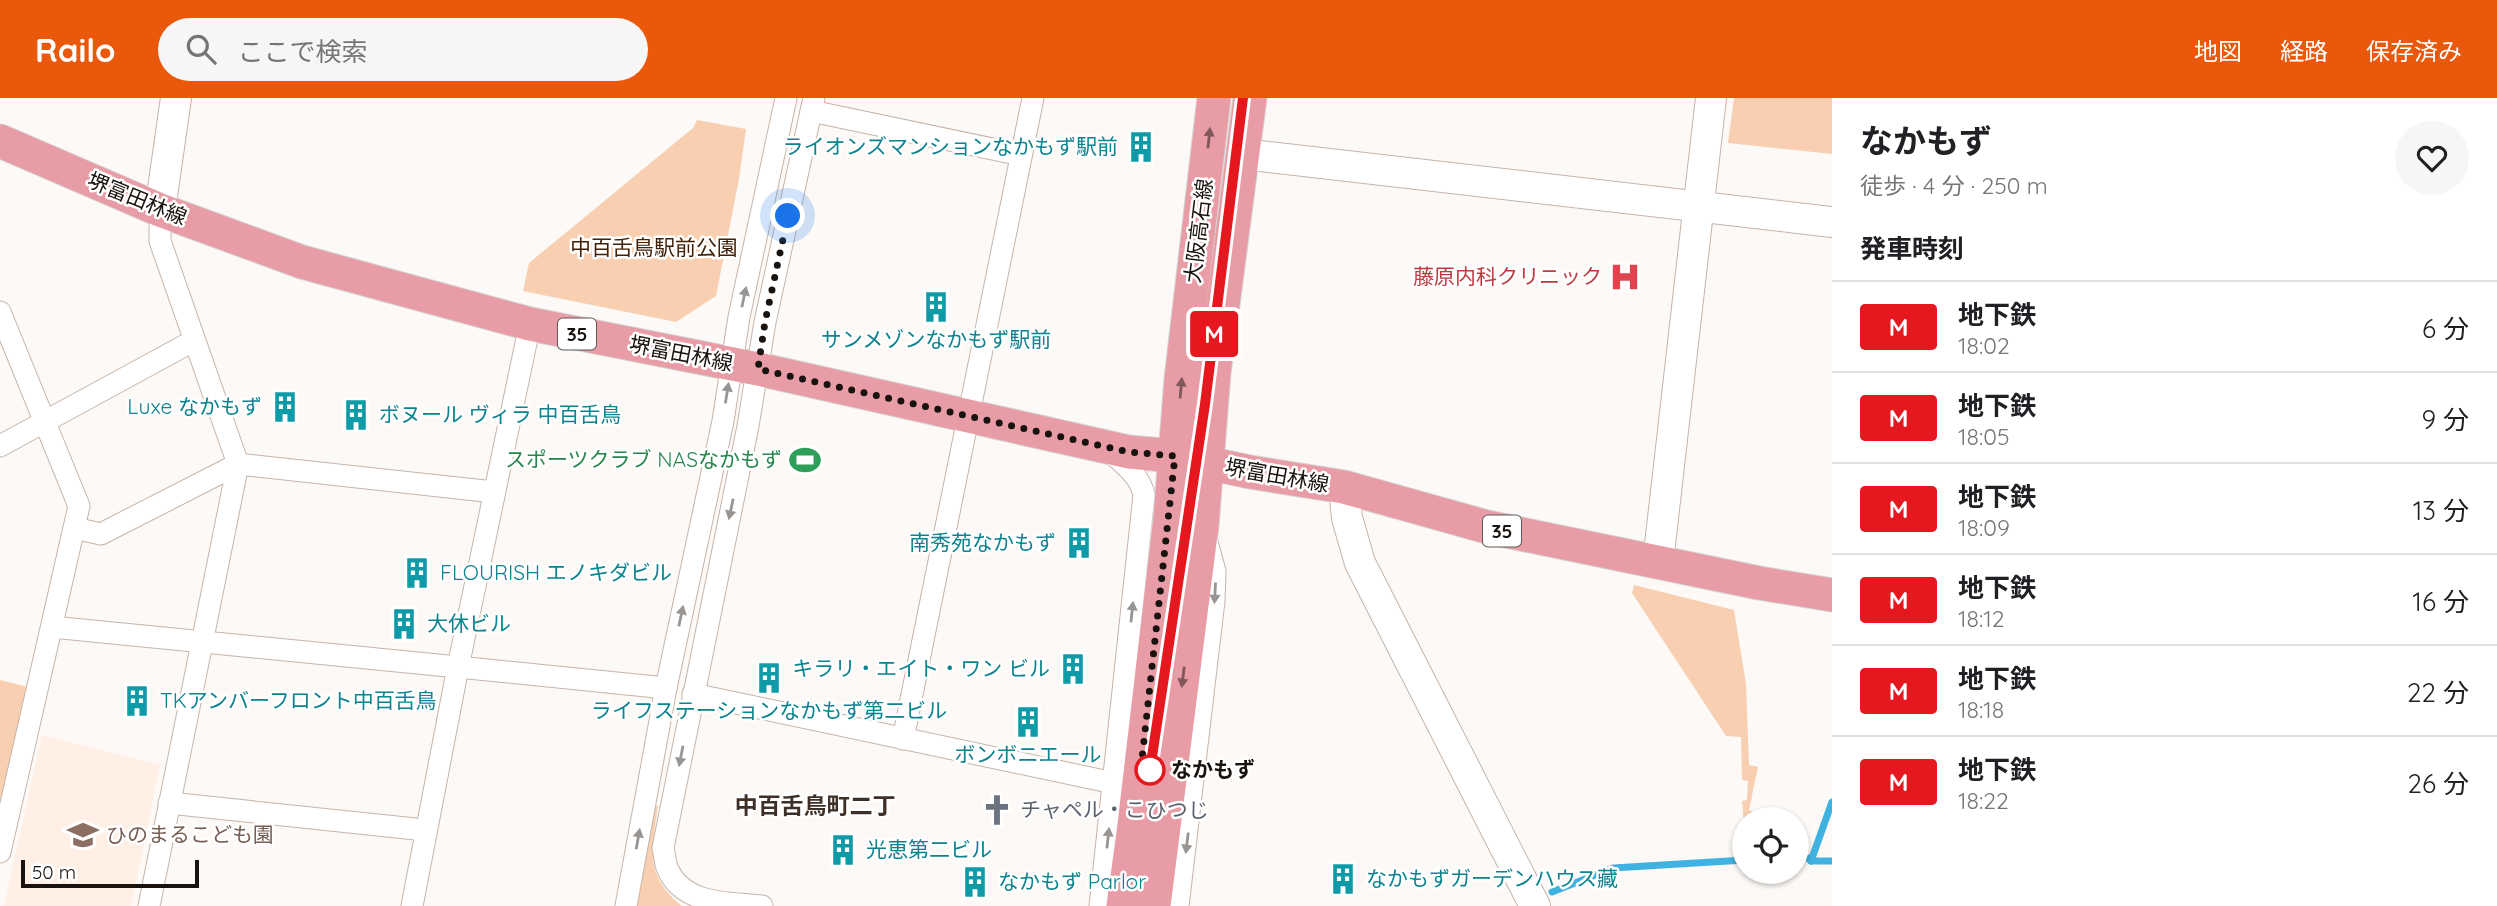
<!DOCTYPE html>
<html lang="ja">
<head>
<meta charset="utf-8">
<style>
	:root { --surface:#fff; --page:#f6f6f6; --text:#202124; --muted:#757577; --line:#e0e0e0; --accent:#ea580c }
	body { margin:0; font-family:Quicksand,"Noto Sans JP",sans-serif; background:var(--page); color:var(--text); height:100vh; display:flex; flex-direction:column; font-size:26px; white-space:nowrap }
	* { box-sizing:border-box; margin:0 }
	p { font-size:23px; color:var(--muted) }
	.icon { flex:none; width:38px; height:38px; fill:none; stroke:currentColor; stroke-width:2; stroke-linecap:round; stroke-linejoin:round }
	.map { position:relative; flex:1; overflow:hidden }
	.panel { display:flex; flex-direction:column; background:var(--surface); width:665px }
	.panel>* { flex:none }
	.badge { padding:0 14px; border-radius:5px; font-size:24px; line-height:46px }
	.controls { position:absolute; left:1732px; top:709px; display:grid; gap:14px }
	.controls a { display:grid; place-items:center; width:77px; height:77px; border-radius:50%; background:var(--surface); box-shadow:0 2px 5px #0004; font-size:35px }
	.scale { position:absolute; left:21px; bottom:18px; width:178px; box-sizing:border-box; padding-left:7px; border:4px solid #19130f; border-top:0; font-size:19px; line-height:24px; white-space:nowrap; color:#19130f; -webkit-text-stroke:5px #fff; paint-order:stroke }
	.you { position:absolute; width:35px; height:35px; margin:-18px; border:5px solid #fff; border-radius:50%; background:#1a73e8; box-shadow:0 0 0 10px #1a73e833 }
	.map>.badge { position:absolute; translate:-50% -50%; box-shadow:0 0 0 4px #fff }
	h2 { padding:0 28px; font-size:26px; line-height:63px }
	.round { display:grid; place-items:center; flex:none; width:74px; height:74px; border-radius:37px; background:var(--page) }
	.head { display:flex; align-items:center; justify-content:space-between; height:119px; padding:0 28px }
	h1 { font-size:33px; font-weight:700; line-height:52px }
	ul { padding:0; list-style:none }
	li { display:flex; align-items:center; gap:21px; height:91px; padding:0 28px; border-top:2px solid var(--line) }
	li div { flex:1 }
	li b { display:block; font-size:26px }
	li em { font-style:normal }
	li .badge { min-width:77px; font-weight:700; text-align:center }
	header { display:flex; align-items:center; gap:42px; box-sizing:border-box; height:98px; padding:0 35px; background:var(--accent); color:#fff }
	header strong { font-size:33px }
	nav { display:flex; gap:38px; margin-inline-start:auto; font-size:24px }
	.search { width:490px; height:63px; background:var(--page); display:flex; align-items:center; gap:18px; box-sizing:border-box; padding:0 24px; border-radius:38px; color:var(--muted); font-size:26px }
	main { display:flex; flex:1; min-height:0 }
	.map>svg:first-child { display:block }
</style>
</head>
<body>
<header>
<strong>Railo</strong>
<div class="search"><svg class="icon" aria-label="search" viewBox="0 0 24 24"><circle cx="10" cy="10" r="6"/><path d="M15 15l6 6"/></svg>ここで検索</div>
<nav><a>地図</a><a>経路</a><a>保存済み</a></nav>
</header>
<main>
<div class="map">
<svg width="1832" height="808" viewBox="0 0 1832 808">
	<rect width="100%" height="100%" fill="#fcf9f6"/>
	<!-- built -->
	<polygon fill="#ffefe5" points="42,637 160,667 131,808 4,808"/>
	<!-- green -->
	<g fill="#f9cfb1">
		<polygon points="1734,0 1832,0 1832,56 1728,45"/>
		<polygon points="697,22 746,31 739,81 716,198 676,224 523,193 529,165 693,30"/>
		<polygon points="1634,487 1734,512 1746,586 1749,667 1758,669 1749,712 1765,721 1745,721 1745,737 1742,703 1747,702 1748,683 1742,682 1741,639 1726,638 1632,495"/>
		<polygon points="0,582 28,589 0,711"/>
		<path d="M652,707L658,708C652,752 644,777 682,808H632Z"/>
	</g>
	<g fill="none" stroke-linecap="round" stroke-linejoin="round">
		<!-- stream -->
		<g stroke="#3fb2e1" stroke-width="7">
			<polyline points="1832,704 1811,763 1832,763"/>
			<polyline points="1797,760 1808,760 1811,763"/>
			<polyline points="1552,794 1613,770 1745,762"/>
		</g>
		<defs>
			<g id="street">
				<polyline points="811,13 1021,57"/>
				<polyline points="0,214 79,408 0,754"/>
				<polyline points="0,348 193,243"/>
				<polyline points="74,430 101,436 238,366 494,394"/>
				<polyline points="52,529 458,569 530,226"/>
				<polyline points="693,596 1114,685"/>
				<polyline points="903,641 1033,0"/>
				<polyline points="169,705 425,732"/>
				<polyline points="149,808 238,366 160,143 160,112"/>
				<polyline points="412,808 458,569 666,590"/>
				<polyline points="626,808 666,590 723,323 739,219 786,0"/>
				<path d="M762,808C729,804 685,808 668,772C665,766 665,757 663,750L748,328L765,224L814,0"/>
				<path d="M1100,808L1144,397C1140,377 1124,367 1110,353"/>
				<polyline points="1178,808 1214,503 1215,473 1207,444"/>
			</g>
			<g id="secondary">
				<polyline points="1243,56 1832,124"/>
				<polyline points="160,112 176,0"/>
				<polyline points="1344,389 1347,420 1360,465 1535,808"/>
				<polyline points="1658,464 1711,0"/>
			</g>
			<g id="primary">
				<polyline points="0,43 160,112 302,164 530,226 758,271 1129,354 1175,358 1250,374 1344,389 1487,429 1759,485 1832,497"/>
				<polyline points="1123,808 1133,735 1170,420 1181,281 1214,0"/>
				<polyline points="1154,808 1202,428 1214,275 1250,0"/>
			</g>
		</defs>
		<!-- street casing -->
		<use href="#street" stroke="#c6b4a8" stroke-width="23"/>
		<!-- secondary casing -->
		<use href="#secondary" stroke="#c6b4a8" stroke-width="32"/>
		<!-- primary casing -->
		<use href="#primary" stroke="#d6d5d4" stroke-width="35"/>
		<!-- street -->
		<use href="#street" stroke="#fff" stroke-width="21"/>
		<!-- secondary -->
		<use href="#secondary" stroke="#fff" stroke-width="30"/>
		<!-- primary -->
		<use href="#primary" stroke="#e89da6" stroke-width="33"/>
	</g>
	<!-- one-way arrows -->
	<defs><path id="oneway-solid" d="M-6-.8H1V-3.2L6.5 0L1 3.2V.8H-6Z" transform="scale(1.75)"/></defs>
	<g fill="#80585a">
		<use href="#oneway-solid" transform="translate(1209 40) rotate(-84)"/>
		<use href="#oneway-solid" transform="translate(1181 290) rotate(-85)"/>
		<use href="#oneway-solid" transform="translate(1183 579) rotate(97)"/>
	</g>
	<g fill="#989593">
		<use href="#oneway-solid" transform="translate(744 199) rotate(-78)"/>
		<use href="#oneway-solid" transform="translate(727 295) rotate(-81)"/>
		<use href="#oneway-solid" transform="translate(731 411) rotate(102)"/>
		<use href="#oneway-solid" transform="translate(1215 495) rotate(93)"/>
		<use href="#oneway-solid" transform="translate(1132 514) rotate(-84)"/>
		<use href="#oneway-solid" transform="translate(681 518) rotate(-78)"/>
		<use href="#oneway-solid" transform="translate(681 658) rotate(101)"/>
		<use href="#oneway-solid" transform="translate(1108 740) rotate(-84)"/>
		<use href="#oneway-solid" transform="translate(638 741) rotate(-80)"/>
		<use href="#oneway-solid" transform="translate(1187 745) rotate(97)"/>
	</g>
	<g fill="none" stroke-linecap="round" stroke-linejoin="round">
		<defs>
			<polyline id="line" points="1150,672 1205,306 1243,0"/>
		</defs>
		<!-- line casing -->
		<use href="#line" stroke="#fff" stroke-width="16"/>
		<!-- line -->
		<use href="#line" stroke="#e5171f" stroke-width="10"/>
		<!-- walk -->
		<polyline stroke="#19130f" stroke-width="7" stroke-dasharray="0 12.6" points="788,118 765,224 758,271 1129,354 1175,358 1142,661 1150,672"/>
	</g>
	<!-- icons -->
	<defs>
		<symbol id="building-bare" viewBox="-9 -9 18 18"><path d="M-4-6H4V6H1V3H-1V6H-4ZM-2.5-4.3h1.7v1.8h-1.7ZM.8-4.3h1.7v1.8H.8ZM-2.5-1h1.7V.8h-1.7ZM.8-1h1.7V.8H.8Z" fill="#0f9aa8" stroke="#fff" stroke-width="2.5" paint-order="stroke"/></symbol>
		<symbol id="hospital-bare" viewBox="-9 -9 18 18"><path d="M-5-5h3v3.5h4V-5h3V5h-3V1.5h-4V5h-3Z" fill="#e0444e" stroke="#fff" stroke-width="2.5" paint-order="stroke"/></symbol>
		<symbol id="stadium-bare" viewBox="-9 -9 18 18"><path d="M0-5a6.5 5 0 1 0 0 10a6.5 5 0 1 0 0-10ZM-3.5-1.8h7v3.6h-7Z" fill="#2e9e5b" stroke="#fff" stroke-width="2.5" paint-order="stroke"/></symbol>
		<symbol id="church-bare" viewBox="-9 -9 18 18"><path d="M-1.2-6h2.4v3.5h3.3v2.4h-3.3V6h-2.4V-.1h-3.3v-2.4h3.3Z" fill="#6b7280" stroke="#fff" stroke-width="2.5" paint-order="stroke"/></symbol>
		<symbol id="school-bare" viewBox="-9 -9 18 18"><path d="M0-5L7-2L0 1L-7-2ZM-4 1L0 2.5L4 1V4Q0 6-4 4Z" fill="#8d6e63" stroke="#fff" stroke-width="2.5" paint-order="stroke"/></symbol>
	</defs>
	<g fill-rule="evenodd">
		<use href="#building-bare" x="1119" y="27" width="44" height="44"/>
		<use href="#hospital-bare" x="1603" y="157" width="44" height="44"/>
		<use href="#building-bare" x="914" y="187" width="44" height="44"/>
		<use href="#building-bare" x="263" y="287" width="44" height="44"/>
		<use href="#building-bare" x="334" y="295" width="44" height="44"/>
		<use href="#stadium-bare" x="783" y="340" width="44" height="44"/>
		<use href="#building-bare" x="1057" y="423" width="44" height="44"/>
		<use href="#building-bare" x="395" y="453" width="44" height="44"/>
		<use href="#building-bare" x="382" y="504" width="44" height="44"/>
		<use href="#building-bare" x="1051" y="549" width="44" height="44"/>
		<use href="#building-bare" x="747" y="558" width="44" height="44"/>
		<use href="#building-bare" x="115" y="581" width="44" height="44"/>
		<use href="#building-bare" x="1006" y="602" width="44" height="44"/>
		<use href="#church-bare" x="975" y="690" width="44" height="44"/>
		<use href="#school-bare" x="61" y="715" width="44" height="44"/>
		<use href="#building-bare" x="821" y="730" width="44" height="44"/>
		<use href="#building-bare" x="1321" y="759" width="44" height="44"/>
		<use href="#building-bare" x="953" y="762" width="44" height="44"/>
	</g>
	<!-- markers -->
	<circle fill="#fff" stroke="#e5171f" stroke-width="3.5" cx="1150" cy="672" r="14"/>
	<g text-anchor="middle" stroke-width="5" stroke-linejoin="round" paint-order="stroke">
		<!-- shield labels -->
		<g fill="#fff" stroke="#5e5a57" stroke-width="2">
			<rect x="558" y="220.5" width="38" height="31" rx="5"/>
			<rect x="1483" y="417.5" width="38" height="31" rx="5"/>
		</g>
		<g font-size="19" font-weight="bold" fill="#19130f">
			<text x="577" y="243">35</text>
			<text x="1502" y="440">35</text>
		</g>
		<!-- culture labels -->
		<g font-size="21" fill="#0d838f" stroke="#fff" text-anchor="start">
			<text x="1118" y="56" text-anchor="end">ライオンズマンションなかもず駅前</text>
			<text x="936" y="249" text-anchor="middle">サンメゾンなかもず駅前</text>
			<text x="262" y="316" text-anchor="end">Luxe なかもず</text>
			<text x="379" y="324">ボヌール ヴィラ 中百舌鳥</text>
			<text x="1056" y="452" text-anchor="end">南秀苑なかもず</text>
			<text x="440" y="482">FLOURISH エノキダビル</text>
			<text x="427" y="533">大休ビル</text>
			<text x="1050" y="578" text-anchor="end">キラリ・エイト・ワン ビル</text>
			<text x="160" y="610">TKアンバーフロント中百舌鳥</text>
			<text x="769" y="620" text-anchor="middle">ライフステーションなかもず第二ビル</text>
			<text x="1028" y="664" text-anchor="middle">ボンボニエール</text>
			<text x="866" y="759">光恵第二ビル</text>
			<text x="1366" y="788">なかもずガーデンハウス藏</text>
			<text x="998" y="791">なかもず Parlor</text>
		</g>
		<!-- street labels -->
		<g font-size="21" fill="#19130f" stroke="#fff">
			<text transform="translate(137 101) rotate(22)" y="7">堺富田林線</text>
			<text transform="translate(1199 133) rotate(-83)" y="7">大阪高石線</text>
			<text transform="translate(681 256) rotate(11)" y="7">堺富田林線</text>
			<text transform="translate(1277 378) rotate(10)" y="7">堺富田林線</text>
		</g>
		<!-- park labels -->
		<g font-size="21" fill="#412107" stroke="#fff">
			<text x="654" y="157">中百舌鳥駅前公園</text>
		</g>
		<!-- health labels -->
		<g font-size="21" fill="#be3a42" stroke="#fff" text-anchor="end">
			<text x="1602" y="186">藤原内科クリニック</text>
		</g>
		<!-- leisure labels -->
		<g font-size="21" fill="#27864d" stroke="#fff" text-anchor="end">
			<text x="782" y="369">スポーツクラブ NASなかもず</text>
		</g>
		<!-- stop labels -->
		<g font-size="21" font-weight="bold" fill="#19130f" stroke="#fff" text-anchor="start">
			<text x="1171" y="679">なかもず</text>
		</g>
		<!-- worship labels -->
		<g font-size="21" fill="#5b616d" stroke="#fff" text-anchor="start">
			<text x="1020" y="719">チャペル・こひつじ</text>
		</g>
		<!-- education labels -->
		<g font-size="21" fill="#785e54" stroke="#fff" text-anchor="start">
			<text x="106" y="744">ひのまるこども園</text>
		</g>
		<!-- neighbourhood labels -->
		<g font-size="23" font-weight="bold" fill="#3e3027" stroke="#fff">
			<text x="815" y="716">中百舌鳥町二丁</text>
		</g>
	</g>
</svg>
<div class="controls">
<a><svg class="icon" aria-label="locate" viewBox="0 0 24 24"><circle cx="12" cy="12" r="6"/><path d="M12 2v4M12 18v4M2 12h4M18 12h4"/></svg></a>
</div>
<div class="scale">50 m</div>
<div class="you" style="left:788px;top:118px"></div>
<b class="badge" style="left:1214px;top:236px;background:#e5171f;color:#fff">M</b>
</div>
<section class="panel">
<div class="head"><div><h1>なかもず</h1><p>徒歩 · 4 分 · 250 m</p></div><a class="round"><svg class="icon" aria-label="heart" viewBox="0 0 24 24"><path d="M12 20l-8-8c-3-5 5-10 8-4 3-6 11-1 8 4z"/></svg></a></div>
<h2>発車時刻</h2>
<ul>
<li><span class="badge" style="background:#e5171f;color:#fff">M</span><div><b>地下鉄</b><p>18:02</p></div><em>6 分</em></li>
<li><span class="badge" style="background:#e5171f;color:#fff">M</span><div><b>地下鉄</b><p>18:05</p></div><em>9 分</em></li>
<li><span class="badge" style="background:#e5171f;color:#fff">M</span><div><b>地下鉄</b><p>18:09</p></div><em>13 分</em></li>
<li><span class="badge" style="background:#e5171f;color:#fff">M</span><div><b>地下鉄</b><p>18:12</p></div><em>16 分</em></li>
<li><span class="badge" style="background:#e5171f;color:#fff">M</span><div><b>地下鉄</b><p>18:18</p></div><em>22 分</em></li>
<li><span class="badge" style="background:#e5171f;color:#fff">M</span><div><b>地下鉄</b><p>18:22</p></div><em>26 分</em></li>
</ul>
</section>
</main>
</body>
</html>
